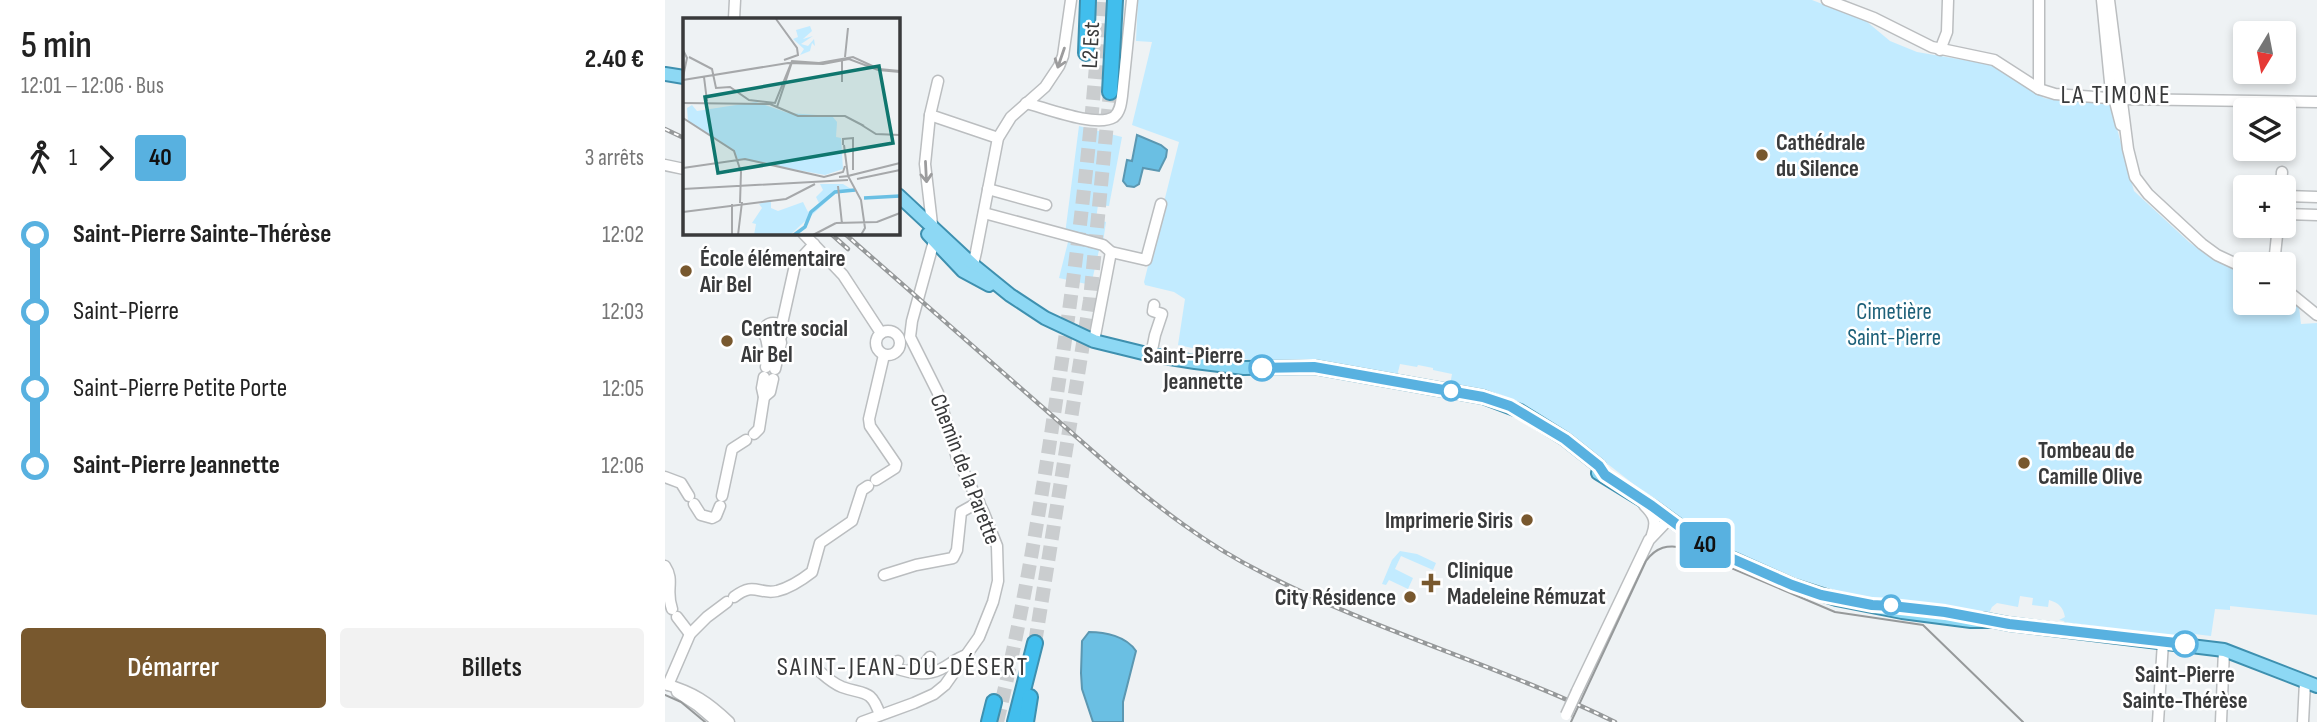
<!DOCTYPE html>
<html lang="fr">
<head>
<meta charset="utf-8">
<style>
	:root { --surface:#fff; --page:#f2f2f2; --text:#222; --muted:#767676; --accent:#78582e }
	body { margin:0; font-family:"Sofia Sans Condensed",sans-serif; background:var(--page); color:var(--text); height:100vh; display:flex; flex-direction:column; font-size:26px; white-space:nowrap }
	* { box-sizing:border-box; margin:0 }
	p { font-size:23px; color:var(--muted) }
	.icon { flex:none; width:38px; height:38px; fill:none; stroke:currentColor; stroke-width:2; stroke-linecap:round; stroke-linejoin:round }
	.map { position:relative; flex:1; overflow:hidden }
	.details { display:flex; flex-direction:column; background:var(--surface); width:665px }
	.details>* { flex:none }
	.badge { padding:0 14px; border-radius:5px; font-size:24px; line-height:46px }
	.needle { width:46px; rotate:190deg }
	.buttons { position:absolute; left:1568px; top:21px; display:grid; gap:14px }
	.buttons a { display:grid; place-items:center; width:63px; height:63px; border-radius:7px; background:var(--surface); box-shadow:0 4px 10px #0003; font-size:35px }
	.map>.badge { position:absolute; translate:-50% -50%; box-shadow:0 0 0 4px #fff }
	.legs { display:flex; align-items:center; gap:10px; height:77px; padding:0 21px; font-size:23px }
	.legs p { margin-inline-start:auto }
	.overview { display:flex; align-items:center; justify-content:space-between; height:119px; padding:0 21px }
	h1 { font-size:38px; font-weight:600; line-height:52px }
	.primary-button { display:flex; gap:14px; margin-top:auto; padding:14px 21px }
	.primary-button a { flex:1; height:80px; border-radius:7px; background:var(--accent); color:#fff; font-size:28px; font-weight:600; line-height:80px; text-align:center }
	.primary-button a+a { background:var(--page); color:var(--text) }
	ul { padding:0 21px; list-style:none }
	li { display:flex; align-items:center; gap:24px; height:77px; font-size:26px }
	li i { display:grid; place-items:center; width:10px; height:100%; margin:0 9px; background:currentColor }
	li i::after { content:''; width:18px; height:18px; margin:-9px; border:5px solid; border-radius:50%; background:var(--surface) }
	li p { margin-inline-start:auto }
	li:first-child i { background:linear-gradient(#0000 50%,currentColor 0) }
	li:last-child i { background:linear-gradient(currentColor 50%,#0000 0) }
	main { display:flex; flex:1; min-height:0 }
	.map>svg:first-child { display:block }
</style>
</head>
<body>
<main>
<section class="details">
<div class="overview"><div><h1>5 min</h1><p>12:01 – 12:06 · Bus</p></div><b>2.40 €</b></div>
<div class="legs"><svg class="icon" aria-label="walk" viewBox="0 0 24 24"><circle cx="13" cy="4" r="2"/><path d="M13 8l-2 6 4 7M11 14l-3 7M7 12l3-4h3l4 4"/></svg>1<svg class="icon" aria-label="forward" viewBox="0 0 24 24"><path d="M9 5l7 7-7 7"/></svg><b class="badge" style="background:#58b1e0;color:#111">40</b><p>3 arrêts</p></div>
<ul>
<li><i style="color:#58b1e0"></i><b>Saint-Pierre Sainte-Thérèse</b><p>12:02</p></li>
<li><i style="color:#58b1e0"></i><span>Saint-Pierre</span><p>12:03</p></li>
<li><i style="color:#58b1e0"></i><span>Saint-Pierre Petite Porte</span><p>12:05</p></li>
<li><i style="color:#58b1e0"></i><b>Saint-Pierre Jeannette</b><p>12:06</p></li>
</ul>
<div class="primary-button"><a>Démarrer</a><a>Billets</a></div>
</section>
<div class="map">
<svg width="1652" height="722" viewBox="0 0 1652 722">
	<rect width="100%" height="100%" fill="#eef2f4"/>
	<!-- green -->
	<g fill="#c2ebff">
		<path d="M473,0H1147L1201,21L1225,41L1252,52L1328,65L1379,98L1390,100L1440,101L1445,103L1469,191L1524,242L1546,258L1580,275V303H1619V296L1634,307L1636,324L1652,323V615L1565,606V610L1550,609L1546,636L1512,632L1511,637L1400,623L1399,621L1394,620L1400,617C1398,607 1394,603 1384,600L1383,607L1367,605L1368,598L1355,596L1353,607L1332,603L1327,607L1324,613L1190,596L1134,579L1042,541L913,441L870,413L838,397L785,385L787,374L768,370V368L753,365L752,367L735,364L732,376L652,361H590L513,345L520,299L509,292L480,285L479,282L514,142L467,125L487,42L471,41Z"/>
		<polygon points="414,126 457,137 444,206 433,205 431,219 441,222 438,242 400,234"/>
		<polygon points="404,238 435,246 426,285 394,278"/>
		<polygon points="735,551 752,554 771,563 768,570 736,556 730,569 748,578 743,589 724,580 721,585 717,584 727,560"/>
	</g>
	<!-- water -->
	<g fill="#6abfe3" stroke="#5b97b1" stroke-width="2">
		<polygon points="472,135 496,145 502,150 501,157 494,171 478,168 474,184 469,187 462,186 458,181 462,160 467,161"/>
		<path d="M424,632C440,632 461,636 471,651L458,702V722H428L417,689L416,673L417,641Z"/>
	</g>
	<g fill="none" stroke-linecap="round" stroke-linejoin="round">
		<!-- highway-tunnel -->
		<g stroke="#cacdcf" stroke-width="14" stroke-dasharray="14 7" stroke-linecap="butt">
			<polyline points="370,643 425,300 445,92"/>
			<path d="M332,722C358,614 376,504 392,394C412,263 427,132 436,0"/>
		</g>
		<defs>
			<g id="minor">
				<polyline points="1162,0 1209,18 1267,47 1329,60 1374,89 1390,94 1456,99 1652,102"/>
				<polyline points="1374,0 1374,89"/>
				<polyline points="1437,0 1445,82 1456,125"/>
				<polyline points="1444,0 1463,149 1470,177 1483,194 1537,244 1552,255 1580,268"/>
				<polyline points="69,19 70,0"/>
				<polyline points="1275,50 1282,32 1283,0"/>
				<path d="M361,103C381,108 431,128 449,117C455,112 456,104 457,96L467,0"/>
				<polyline points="265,115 333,138"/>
				<polyline points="0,165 19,169"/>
				<polyline points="1616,187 1617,172"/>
				<polyline points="323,189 381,205"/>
				<polyline points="1619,196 1652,197"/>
				<polyline points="319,213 438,245 446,252 481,260 496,204"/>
				<polyline points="1619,214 1652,215"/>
				<polyline points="138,233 178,275 216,333"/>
				<polyline points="1609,264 1613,226"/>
				<polyline points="304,268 308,265 311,252 333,138 346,117 380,87 394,66 398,56 406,0"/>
				<polyline points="1619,288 1652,315"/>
				<circle cx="108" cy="332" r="9"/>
				<polyline points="116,328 130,265 149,244"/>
				<circle cx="223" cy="343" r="12"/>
				<polyline points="429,341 446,252"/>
				<polyline points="486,355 490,335 497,314 488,311 489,305"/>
				<polyline points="101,367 103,348 101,337"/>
				<polyline points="110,369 116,343 115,338"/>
				<polyline points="99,397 105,392 108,379"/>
				<polyline points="89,434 94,429 99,397 97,388 99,377"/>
				<polyline points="0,477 16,483 24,496"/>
				<polyline points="211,480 230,468 231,464 205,426 204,419 219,355"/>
				<polyline points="57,496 67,449 81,440"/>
				<polyline points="29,504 36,515 47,518 51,516 55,506"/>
				<path d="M979,505C989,515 992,521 987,535"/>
				<path d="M0,566C10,581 0,590 7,609"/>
				<polyline points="219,575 251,565 288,558 292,550 296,512 314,502"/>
				<path d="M69,597C90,581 93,595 112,591C124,588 138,579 147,572L155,543L187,521L197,490L203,486"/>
				<polyline points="12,617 25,634"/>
				<path d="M233,661L230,668C244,673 262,676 276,669C286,664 291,658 302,655"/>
				<polyline points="246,669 255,669 265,657"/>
				<path d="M153,670C160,676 167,683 177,687C199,695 206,688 215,715"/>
				<path d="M0,684C28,692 43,702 64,722"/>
				<polyline points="3,685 25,634 42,617 62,602"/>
				<polyline points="912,691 984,540 1004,519"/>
				<polyline points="12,692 32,705 52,722"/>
				<polyline points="197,722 249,703 269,694 280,685 314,637 328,602 333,581 332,546 318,511 292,458 273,393 245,337 247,321 269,241 260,164 265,115 273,81"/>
				<polyline points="1493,722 1498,642"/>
				<polyline points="1556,722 1559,650"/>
				<polyline points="1638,722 1640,682"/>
			</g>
			<g id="major">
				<polyline points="0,74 19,77"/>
				<polyline points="233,195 308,265 345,295 380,318 429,341 486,355 530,362 579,368 649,367 818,397 855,411 900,439 934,466 939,475"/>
				<polyline points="263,234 298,271 324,285"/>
				<polyline points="933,473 987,506 1046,549 1127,585 1171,599 1237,612 1306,621 1324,621"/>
				<polyline points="1318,619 1344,624 1559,650 1652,686"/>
			</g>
			<g id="highway">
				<polyline points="421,53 423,0"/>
				<polyline points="445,92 450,0"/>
				<polyline points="324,722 329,702"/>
				<polyline points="350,722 370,643"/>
				<polyline points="361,722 365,697"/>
			</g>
		</defs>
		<!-- minor casing -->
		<use href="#minor" stroke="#bbbec0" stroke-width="13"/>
		<!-- major casing -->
		<use href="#major" stroke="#3e90af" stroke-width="16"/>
		<!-- highway casing -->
		<use href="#highway" stroke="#3e90af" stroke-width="18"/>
		<!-- minor -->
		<use href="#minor" stroke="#fff" stroke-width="10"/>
		<!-- major -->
		<use href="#major" stroke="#8dd8f4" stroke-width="12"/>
		<!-- highway -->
		<use href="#highway" stroke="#41beed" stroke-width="14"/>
		<!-- tram -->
		<g stroke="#96999a" stroke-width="2">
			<polyline points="0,695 16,702 40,722"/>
			<path d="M906,722L981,561C991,547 1003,544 1019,548L1170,612L1258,625L1358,722"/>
		</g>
		<defs>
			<g id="rail">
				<polyline points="0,129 19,138"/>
				<polyline points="165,233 183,249"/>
				<path d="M179,233L448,469C494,508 542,545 596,572C709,631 834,665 950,722"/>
			</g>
		</defs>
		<!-- rail casing -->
		<use href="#rail" stroke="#96999a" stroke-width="4.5"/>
		<!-- rail -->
		<use href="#rail" stroke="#fff" stroke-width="2" stroke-dasharray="5" stroke-linecap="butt"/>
		<defs>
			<polyline id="minor-bridge" points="901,715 912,691"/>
		</defs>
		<!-- minor-bridge casing -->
		<use href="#minor-bridge" stroke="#bbbec0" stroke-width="13" stroke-linecap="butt"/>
		<!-- minor-bridge -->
		<use href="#minor-bridge" stroke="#fff" stroke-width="10"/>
	</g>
	<!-- one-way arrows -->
	<defs><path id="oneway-shaft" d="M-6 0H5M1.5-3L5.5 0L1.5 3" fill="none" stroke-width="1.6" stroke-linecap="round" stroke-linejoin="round" transform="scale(1.75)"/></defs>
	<g stroke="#9c9c9d">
		<use href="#oneway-shaft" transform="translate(396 58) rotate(109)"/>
		<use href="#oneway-shaft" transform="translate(261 172) rotate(87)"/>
	</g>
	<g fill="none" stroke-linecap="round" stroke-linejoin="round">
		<defs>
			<polyline id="line-1" points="597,368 649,367 818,397 845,406 900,439 934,466 940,475 987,506 1045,549 1127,585 1156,595 1207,605 1227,606 1280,612 1344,624 1520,644"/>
		</defs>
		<!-- line-1 casing -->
		<use href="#line-1" stroke="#fff" stroke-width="16"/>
		<!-- line-1 -->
		<use href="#line-1" stroke="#58b1e0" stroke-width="10"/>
	</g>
	<!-- markers -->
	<g fill="#78582e" stroke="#fff" stroke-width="2.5">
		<circle cx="1097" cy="155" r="7"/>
		<circle cx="21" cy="271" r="7"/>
		<circle cx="62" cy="341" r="7"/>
		<circle cx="1359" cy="463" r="7"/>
		<circle cx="862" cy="520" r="7"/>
		<path d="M762.5 572.5h7v7h7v7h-7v7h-7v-7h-7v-7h7z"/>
		<circle cx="745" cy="597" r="7"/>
	</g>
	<g fill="#fff" stroke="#58b1e0" stroke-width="3.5">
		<circle cx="597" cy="368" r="12"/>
		<circle cx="786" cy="391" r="9"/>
		<circle cx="1226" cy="605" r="9"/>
		<circle cx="1520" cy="644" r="12"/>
	</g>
	<g text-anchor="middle" stroke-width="5" stroke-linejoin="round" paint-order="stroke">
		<!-- street labels -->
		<g font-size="23" fill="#393a3b" stroke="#fff">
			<text transform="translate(425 45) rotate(-87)" y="8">L2 Est</text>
			<text transform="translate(301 469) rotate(69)" y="8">Chemin de la Parette</text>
		</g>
		<!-- poi labels -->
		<g font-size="23" font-weight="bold" fill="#393a3b" stroke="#fff" text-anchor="start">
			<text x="1111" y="150">Cathédrale<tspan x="1111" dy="26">du Silence</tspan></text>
			<text x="35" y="266">École élémentaire<tspan x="35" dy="26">Air Bel</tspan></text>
			<text x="76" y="336">Centre social<tspan x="76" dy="26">Air Bel</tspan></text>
			<text x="1373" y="458">Tombeau de<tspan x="1373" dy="26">Camille Olive</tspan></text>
			<text x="848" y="528" text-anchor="end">Imprimerie Siris</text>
			<text x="782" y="578">Clinique<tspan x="782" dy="26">Madeleine Rémuzat</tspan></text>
			<text x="731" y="605" text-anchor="end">City Résidence</text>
		</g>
		<!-- park labels -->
		<g font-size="23" fill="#1d6079" stroke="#fff">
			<text x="1229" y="319">Cimetière<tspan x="1229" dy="26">Saint-Pierre</tspan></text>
		</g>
		<!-- stop labels -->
		<g font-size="23" font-weight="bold" fill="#393a3b" stroke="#fff" text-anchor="end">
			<text x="578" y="363">Saint-Pierre<tspan x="578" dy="26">Jeannette</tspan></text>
			<text x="1520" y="682" text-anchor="middle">Saint-Pierre<tspan x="1520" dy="26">Sainte-Thérèse</tspan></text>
		</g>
		<!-- quarter labels -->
		<g font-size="26" letter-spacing="2" fill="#393a3b" stroke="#fff">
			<text x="1451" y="103">LA TIMONE</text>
			<text x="238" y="675">SAINT-JEAN-DU-DÉSERT</text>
		</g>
	</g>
	<!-- overview -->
	<g transform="translate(18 18)">
		<rect width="217" height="217" fill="#eef2f4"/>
		<path d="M127,8L129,13L120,21L130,18L118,26L125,28L131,21L132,28L129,25L127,33L117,37L121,31L110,21L115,19L113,12ZM73,84L105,95L149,98L154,104L153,119L158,120L160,151L142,157L55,141L51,132L5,103L4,90L9,87L14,93ZM137,166H160L173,174H154L107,217H71L73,206L69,205L79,190L76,186L88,182V190L95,193L120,184L125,194L136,185L133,179L140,172Z" fill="#c2ebff"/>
		<path fill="none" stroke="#6abfe3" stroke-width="3.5" d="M181,180L217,178M111,217L122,209L128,194L152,174L172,172"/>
		<path fill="none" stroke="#a6a8aa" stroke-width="2" d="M93,1L114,30L115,37L101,42M0,32L4,40L0,59M6,39L29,51L33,70L47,69L66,82L92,85L109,43L136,45L170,39L196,51L217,53M162,39L165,10M21,59L24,83M0,62L105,45L140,46L166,41L195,52L217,54M159,64V42M0,85L89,86M87,86L115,98H162L181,108M94,89L109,44M0,100L51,133L58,154L57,185M177,106L193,116L217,117M160,127V121L170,120V152M0,150L62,141L141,159L160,154L162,148M156,159L165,158L161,127M174,161L217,152M155,168L159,206M0,171L165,162M49,186V217M0,194L103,181L132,166M153,205L194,204L217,195M55,217L59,184M130,217L153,205M178,217L182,210L178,182L165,158L217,145"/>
		<path fill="#0f766e" fill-opacity="0.15" stroke="#0f766e" stroke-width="3.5" d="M196,48L210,125L35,155L22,79Z"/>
		<rect width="217" height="217" fill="none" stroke="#393a3b" stroke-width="3.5"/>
	</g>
</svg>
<div class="buttons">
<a><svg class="needle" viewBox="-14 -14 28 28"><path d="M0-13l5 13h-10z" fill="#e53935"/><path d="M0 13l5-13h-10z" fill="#767676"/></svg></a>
<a><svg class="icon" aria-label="layers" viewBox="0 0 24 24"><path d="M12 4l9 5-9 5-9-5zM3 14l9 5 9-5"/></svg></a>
<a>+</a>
<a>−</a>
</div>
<b class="badge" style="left:1040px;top:545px;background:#58b1e0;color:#111">40</b>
</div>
</main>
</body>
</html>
